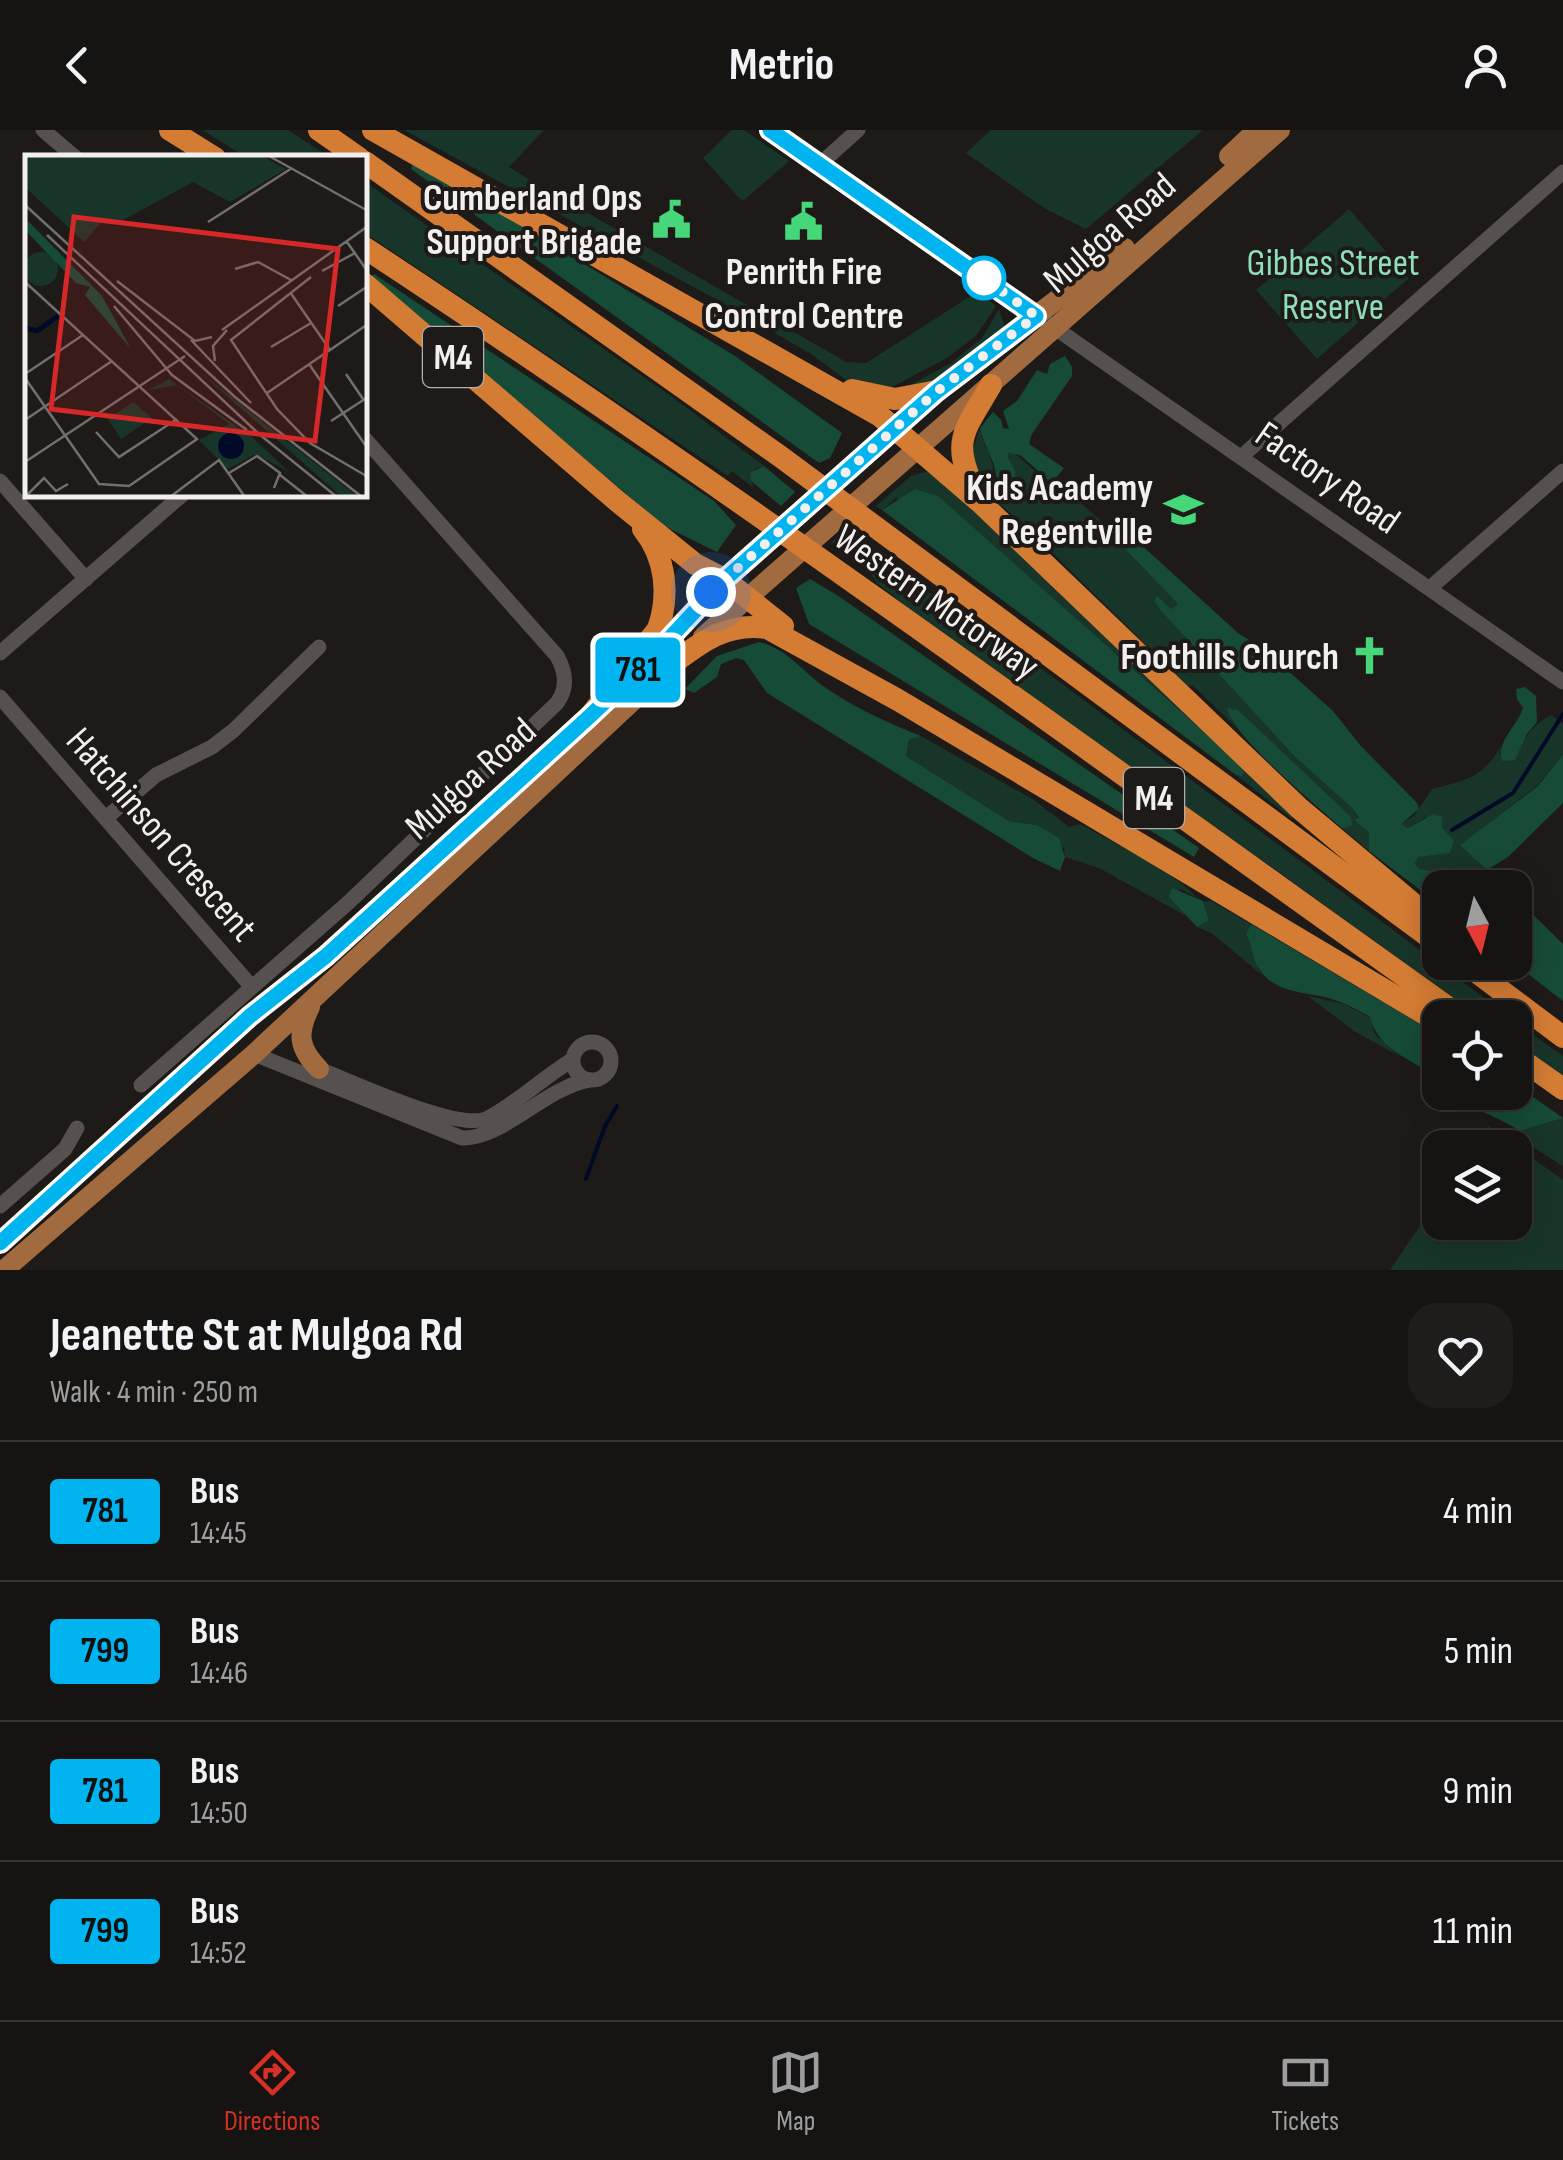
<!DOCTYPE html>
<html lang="en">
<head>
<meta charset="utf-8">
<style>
	:root { --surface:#161412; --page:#1f1d1b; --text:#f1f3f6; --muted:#9e9e9f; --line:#353332; --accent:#d93025 }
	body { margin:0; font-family:"Sofia Sans Condensed",sans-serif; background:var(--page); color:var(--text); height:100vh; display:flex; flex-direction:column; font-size:38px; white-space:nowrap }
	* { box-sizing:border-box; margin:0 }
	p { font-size:32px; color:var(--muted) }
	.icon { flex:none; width:55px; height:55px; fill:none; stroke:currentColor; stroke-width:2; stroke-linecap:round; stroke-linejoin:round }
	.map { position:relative; height:1140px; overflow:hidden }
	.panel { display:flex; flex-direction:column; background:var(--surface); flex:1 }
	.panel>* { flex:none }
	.badge { padding:0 20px; border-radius:8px; font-size:35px; line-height:65px }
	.needle { width:65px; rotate:173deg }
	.buttons { position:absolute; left:1422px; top:740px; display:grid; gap:20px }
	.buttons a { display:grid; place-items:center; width:110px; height:110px; border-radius:20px; background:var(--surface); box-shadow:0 5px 25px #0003,0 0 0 2px var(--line); font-size:50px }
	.you { position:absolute; width:50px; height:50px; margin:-25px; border:8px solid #fff; border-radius:50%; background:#1a73e8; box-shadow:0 0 0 15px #1a73e833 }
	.map>.badge { position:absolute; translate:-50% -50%; box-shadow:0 0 0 5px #fff }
	.round { display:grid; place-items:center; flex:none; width:105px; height:105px; border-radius:30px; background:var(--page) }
	.headline { display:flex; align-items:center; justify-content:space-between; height:170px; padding:0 50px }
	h1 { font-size:48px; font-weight:700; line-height:75px }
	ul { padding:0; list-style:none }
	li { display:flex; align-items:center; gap:30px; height:140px; padding:0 50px; border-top:2px solid var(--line) }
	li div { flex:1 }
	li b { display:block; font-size:38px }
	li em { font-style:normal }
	li .badge { min-width:110px; font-weight:700; text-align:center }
	header { display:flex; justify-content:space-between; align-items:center; height:130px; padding:0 50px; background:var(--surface); font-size:45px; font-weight:700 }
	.tab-bar { display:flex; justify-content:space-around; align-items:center; height:140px; border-top:2px solid var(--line); background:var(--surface); font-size:28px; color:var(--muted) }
	.tab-bar a { display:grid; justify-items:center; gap:5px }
	.tab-bar .on { color:var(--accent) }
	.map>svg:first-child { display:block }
</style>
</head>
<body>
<header><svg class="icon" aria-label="back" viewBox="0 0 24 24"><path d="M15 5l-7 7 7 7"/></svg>Metrio<svg class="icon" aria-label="person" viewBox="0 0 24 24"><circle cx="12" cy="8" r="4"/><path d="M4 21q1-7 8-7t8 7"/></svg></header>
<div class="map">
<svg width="1563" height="1140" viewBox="0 0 1563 1140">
	<rect width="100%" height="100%" fill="#1e1a18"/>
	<!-- green -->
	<g fill="#183529">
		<polygon points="202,0 288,0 329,27 246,27"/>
		<polygon points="404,0 544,0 509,37 538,55 542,64 546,59 846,232 866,233 977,162 996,176 976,206 947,228 892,257 857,258 811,224 723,173"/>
		<polygon points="732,0 744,0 789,31 744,70 740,69 703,28"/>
		<polygon points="991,0 1203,0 1086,99 1044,78 966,23"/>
		<polygon points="365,52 675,269 764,336 755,339 751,351 754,358 732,341 728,346 365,103"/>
		<polygon points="1349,79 1409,148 1317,229 1256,160"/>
		<polygon points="999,179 1005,197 934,254 899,261 951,233 982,208"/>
		<path d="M980,298C984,317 995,330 994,350L1015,341L1006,324L1013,322L1040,345L1054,349L1130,417L1127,421L1178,474L1171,479L1157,467L1154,471L1163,483L1295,627L1352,678L1359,689L1355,691L1369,703V721L1343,699L1352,695L1238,580L1231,590L1237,598L1192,555L1189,557L1025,396L977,355L973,319Z"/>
		<polygon points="929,341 946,351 1296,686 1291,688 1236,645 1243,646 896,368 882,380 876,376 911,346"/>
		<polygon points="863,433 874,444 880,444 880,433 984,496 1510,887 1481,887 905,475 877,453"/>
		<path d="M1551,585L1563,594V624L1538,655L1461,715L1504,756L1421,740L1415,734L1417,727L1454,710L1426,687L1408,698L1400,694L1414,686L1432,659C1466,650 1483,648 1501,616L1500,624L1515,630C1523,610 1531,595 1551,585Z"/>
		<path d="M921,606L1034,670L1069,697L1080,694C1111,712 1175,742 1197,768L1181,759L1169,767L1184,780V785L1099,738L1065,727L1064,718L1038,695L1009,691L906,626L909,610Z"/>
		<path d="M1203,771H1211L1251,794L1246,804C1253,817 1254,831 1262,845L1213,804L1197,797L1209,789Z"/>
		<polygon points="1308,866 1344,874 1369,887 1375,904 1397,925 1354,901"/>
		<polygon points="1515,892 1563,926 1563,946 1515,911"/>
		<polygon points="1563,988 1563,1036 1534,1018 1520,1001"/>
		<polygon points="1488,996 1563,1050 1563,1140 1390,1140 1440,1066 1440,1092 1515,1092 1515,1018 1473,1017"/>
	</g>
	<!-- forest -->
	<g fill="#164b37">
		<polygon points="414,30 735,226 842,303 830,328 819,333 411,39"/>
		<polygon points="374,144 714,371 736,395 717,422 664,396 371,147"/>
		<path d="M1065,226L1072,237V246L1032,304L1029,314L1064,338L1052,353L1020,325L1009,323L1007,325L1015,341L1016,351L1009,360L1001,362C995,351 997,341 992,330C987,318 983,310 980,298L993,282L1001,290L1003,298L1009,299L1003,281L1017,271L1037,240L1047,244L1050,234Z"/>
		<polygon points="764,336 795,362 781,376 751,351 750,343"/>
		<polygon points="915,359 938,366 1244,638 1243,646 1236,645 882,380"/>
		<polygon points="847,399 879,424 879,444 873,444 832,412"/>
		<polygon points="1136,410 1238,503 1265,520 1333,581 1360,615 1417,673 1419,679 1401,694 1408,698 1433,684 1442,687 1442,698 1454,710 1450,723 1418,727 1415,734 1420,739 1505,757 1440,758 1440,775 1369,721 1369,703 1354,690 1359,688 1352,678 1295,627 1163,483 1154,471 1157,466 1171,479 1178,474 1126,420"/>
		<polygon points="810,449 837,465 1199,718 1194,727 809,494 796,458"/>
		<path d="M759,512C787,519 800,539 823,556C851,576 888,593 921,606L909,610L906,626L1009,691L1037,695L1059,708L1065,727L1060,741L1033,728L767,563L744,530L736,528L721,534L717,547L694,563L685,559L717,526Z"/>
		<path d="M1525,557L1536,566L1537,592L1527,604L1515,630L1502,631C1496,611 1517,597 1523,578L1517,569L1516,559Z"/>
		<path d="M1227,578L1238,580L1350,686L1353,695L1343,699C1319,678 1230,604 1227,578Z"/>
		<polygon points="1563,624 1563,673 1508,727 1487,740 1460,715 1538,656"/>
		<polygon points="1172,758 1203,771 1209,790 1197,797 1169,767"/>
		<polygon points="1515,767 1563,814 1563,871 1514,833"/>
		<path d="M1251,794L1440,906V952C1414,926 1382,927 1369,886C1357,880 1345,873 1332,869C1309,862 1275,864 1260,840C1251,828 1253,816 1246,804Z"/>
		<path d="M1515,954L1563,988L1520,1001C1497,986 1471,979 1450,963L1515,962Z"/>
	</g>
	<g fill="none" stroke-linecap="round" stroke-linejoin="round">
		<!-- stream -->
		<g stroke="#000927" stroke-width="4">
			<polyline points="1452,700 1513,663 1563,584"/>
			<polyline points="586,1049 605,996 617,976"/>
		</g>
		<!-- minor -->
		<g stroke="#56514f" stroke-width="15">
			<polyline points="43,0 76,28"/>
			<polyline points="771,0 1563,552"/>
			<polyline points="819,35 858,0"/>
			<polyline points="1242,326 1563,42"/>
			<polyline points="0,351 86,449"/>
			<polyline points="1430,458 1563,341"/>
			<polyline points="0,523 182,365"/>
			<polyline points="0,567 251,856"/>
			<polyline points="106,688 156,645 212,617 234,600 319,517"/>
			<circle cx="592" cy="931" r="19"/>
			<path d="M254,924L462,1008C501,1010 545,958 589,950"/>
			<path d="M319,939C351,951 460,1003 488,988C518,972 544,947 572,930"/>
			<path d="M141,955L349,772L557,573C568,558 566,542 557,526L365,309"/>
			<polyline points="0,1076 65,1019 77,998"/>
		</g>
		<!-- major -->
		<g stroke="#a26b3f" stroke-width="20">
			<polyline points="1229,26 1257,0"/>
			<polyline points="703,507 1280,0"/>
			<polyline points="627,550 724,449 937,261 1125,118"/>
			<path d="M310,877C297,903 298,918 319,939"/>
			<polyline points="0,1113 250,886 327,826 599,577"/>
			<polyline points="4,1140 254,924 681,526"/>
		</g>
		<!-- highway -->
		<g stroke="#d47c34" stroke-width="22">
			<polyline points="170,0 215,28"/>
			<polyline points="319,0 359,28"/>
			<polyline points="373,0 880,286 982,374 1299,678 1411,772 1440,802"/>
			<polyline points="365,32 781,327 1429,807"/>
			<path d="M365,118C738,363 1099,629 1463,888"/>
			<polyline points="365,154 617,371 695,434 724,449 783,496"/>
			<polyline points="852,260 895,269 937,261"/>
			<path d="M977,365C950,311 963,303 991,255"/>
			<path d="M671,535C701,512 727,492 767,498L898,570L1440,893"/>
			<path d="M590,586L658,499C670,465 666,428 643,399"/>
			<polyline points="1463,832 1563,907"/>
			<polyline points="1515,925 1563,959"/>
		</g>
	</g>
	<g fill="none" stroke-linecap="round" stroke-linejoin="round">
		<defs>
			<polyline id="line" points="0,1113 250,886 326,826 590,586 651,528 724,450 936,262 1036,186 770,0"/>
		</defs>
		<!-- line casing -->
		<use href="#line" stroke="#fff" stroke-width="22"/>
		<!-- line -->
		<use href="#line" stroke="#00b5ef" stroke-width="15"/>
		<!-- walk -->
		<polyline stroke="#f2efee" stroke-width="10" stroke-dasharray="0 18" points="711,462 936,262 1036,186 977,143 984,148"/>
	</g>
	<!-- icons -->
	<defs>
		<symbol id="civic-bare" viewBox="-9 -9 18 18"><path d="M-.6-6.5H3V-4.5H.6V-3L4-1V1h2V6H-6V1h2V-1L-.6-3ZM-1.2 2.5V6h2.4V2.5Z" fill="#45d77a" stroke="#1e1a18" stroke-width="2.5" paint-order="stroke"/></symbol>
		<symbol id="school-bare" viewBox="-9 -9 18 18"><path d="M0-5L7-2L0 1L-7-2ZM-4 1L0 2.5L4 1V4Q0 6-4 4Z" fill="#45d77a" stroke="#1e1a18" stroke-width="2.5" paint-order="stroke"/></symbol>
		<symbol id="church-bare" viewBox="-9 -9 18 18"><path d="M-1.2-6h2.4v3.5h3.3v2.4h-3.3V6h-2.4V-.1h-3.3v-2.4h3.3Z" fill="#45d77a" stroke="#1e1a18" stroke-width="2.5" paint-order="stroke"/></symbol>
	</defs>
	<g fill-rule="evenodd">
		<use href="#civic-bare" x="644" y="62" width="55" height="55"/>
		<use href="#civic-bare" x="776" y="64" width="55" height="55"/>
		<use href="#school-bare" x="1156" y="352" width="55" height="55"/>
		<use href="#church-bare" x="1342" y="498" width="55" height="55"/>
	</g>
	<!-- markers -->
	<circle fill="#fff" stroke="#00b5ef" stroke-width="5" cx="984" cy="148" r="20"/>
	<g text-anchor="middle" stroke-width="8" stroke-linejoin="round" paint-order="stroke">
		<!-- shield labels -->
		<g fill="#1e1a18" stroke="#b2afae" stroke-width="2.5">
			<rect x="423" y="197" width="60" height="60" rx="8"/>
			<rect x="1124" y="638" width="60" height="60" rx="8"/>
		</g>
		<g font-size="35" font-weight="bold" fill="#f2efee">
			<text x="453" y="239">M4</text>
			<text x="1154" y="680">M4</text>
		</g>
		<!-- poi labels -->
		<g font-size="38" font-weight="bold" fill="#f2efee" stroke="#1e1a18" text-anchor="end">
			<text x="642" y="80">Cumberland Ops<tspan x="642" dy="44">Support Brigade</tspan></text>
			<text x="804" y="154" text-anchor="middle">Penrith Fire<tspan x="804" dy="44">Control Centre</tspan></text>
			<text x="1153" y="370">Kids Academy<tspan x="1153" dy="44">Regentville</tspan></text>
			<text x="1339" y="539">Foothills Church</text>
		</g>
		<!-- street labels -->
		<g font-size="38" fill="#f2efee" stroke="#1e1a18">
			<text transform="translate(1109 102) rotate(-41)" y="13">Mulgoa Road</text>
			<text transform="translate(1328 347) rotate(35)" y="13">Factory Road</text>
			<text transform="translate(937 471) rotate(35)" y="13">Western Motorway</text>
			<text transform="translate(470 648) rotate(-42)" y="13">Mulgoa Road</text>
			<text transform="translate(162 704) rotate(49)" y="13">Hatchinson Crescent</text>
		</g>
		<!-- park labels -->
		<g font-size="38" fill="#8ddfbb" stroke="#1e1a18">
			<text x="1333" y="145">Gibbes Street<tspan x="1333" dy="44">Reserve</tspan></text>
		</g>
	</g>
	<!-- overview -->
	<g transform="translate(25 25)">
		<rect width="342" height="342" fill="#1e1a18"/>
		<path d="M0,1H237L261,14L205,47L168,27L91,69L80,63L59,87L0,32ZM-1 114a17 17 0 1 1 34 0a17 17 0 1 1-34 0ZM170,213L333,342H317ZM144,224L227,282L264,317L231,299L203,314L174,285L204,269L152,230L124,235ZM108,247L127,263L96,284L83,264Z" fill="#183529"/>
		<path d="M3,66L77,141L106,194L60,140L65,132L51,128L0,75Z" fill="#164b37"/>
		<path d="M193 291a13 13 0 1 1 26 0a13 13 0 1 1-26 0Z" fill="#000927"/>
		<path fill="none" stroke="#000927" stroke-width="5" d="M0,173L12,176L33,161"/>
		<path fill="none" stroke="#736f6e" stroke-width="2.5" d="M244,1L343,56M0,50L210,242L337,342M183,67L267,13M22,80L234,279L312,342M322,87L343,117M210,114L233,107L266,125M297,116L330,98M286,122L206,185L252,254L285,288L343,322M92,126L170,186L187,182M0,127L172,284L104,331L74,329L0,223M265,137L305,195M89,151L147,220L222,275M313,151L343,131M197,175L343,71M166,185L226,248M246,192L286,168M190,206L188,191L202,175M284,209L343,294M0,219L58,180M321,219L338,244M242,238L343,169M0,265L87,206M306,266L343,242M71,277L94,302L152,264M0,307L160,201M204,318L232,301L255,318L249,333M255,320L283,342M0,342L19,323L31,336L43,329M145,342L194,305L220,342"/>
		<path fill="#d62828" fill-opacity="0.15" stroke="#d62828" stroke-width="5" d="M49,62L313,94L290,286L26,254Z"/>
		<rect width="342" height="342" fill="none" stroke="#f2efee" stroke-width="5"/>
	</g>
</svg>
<div class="buttons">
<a><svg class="needle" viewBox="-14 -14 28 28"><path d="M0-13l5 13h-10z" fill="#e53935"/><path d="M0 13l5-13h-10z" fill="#9e9e9f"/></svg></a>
<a><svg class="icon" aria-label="locate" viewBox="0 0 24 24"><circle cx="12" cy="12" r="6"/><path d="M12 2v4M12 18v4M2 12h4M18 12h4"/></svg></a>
<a><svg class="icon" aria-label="layers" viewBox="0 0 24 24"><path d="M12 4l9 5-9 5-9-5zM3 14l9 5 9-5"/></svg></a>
</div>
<div class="you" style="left:711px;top:462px"></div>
<b class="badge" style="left:638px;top:540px;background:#00b5ef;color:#111">781</b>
</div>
<section class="panel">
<div class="headline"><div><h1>Jeanette St at Mulgoa Rd</h1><p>Walk · 4 min · 250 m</p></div><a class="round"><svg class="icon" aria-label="heart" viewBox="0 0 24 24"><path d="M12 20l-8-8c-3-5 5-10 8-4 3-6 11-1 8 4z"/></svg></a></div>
<ul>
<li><span class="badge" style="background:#00b5ef;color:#111">781</span><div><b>Bus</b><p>14:45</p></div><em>4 min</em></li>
<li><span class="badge" style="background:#00b5ef;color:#111">799</span><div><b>Bus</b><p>14:46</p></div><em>5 min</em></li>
<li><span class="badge" style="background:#00b5ef;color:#111">781</span><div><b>Bus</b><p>14:50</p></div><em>9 min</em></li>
<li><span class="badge" style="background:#00b5ef;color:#111">799</span><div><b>Bus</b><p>14:52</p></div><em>11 min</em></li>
</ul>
</section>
<nav class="tab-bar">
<a class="on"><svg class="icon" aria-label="directions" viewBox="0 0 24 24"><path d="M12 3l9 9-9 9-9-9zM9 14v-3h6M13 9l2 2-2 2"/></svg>Directions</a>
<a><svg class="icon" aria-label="map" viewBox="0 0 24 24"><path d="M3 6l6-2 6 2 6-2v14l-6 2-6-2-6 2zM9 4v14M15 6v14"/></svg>Map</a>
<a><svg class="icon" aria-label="tickets" viewBox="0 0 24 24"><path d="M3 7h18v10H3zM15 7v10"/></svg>Tickets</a>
</nav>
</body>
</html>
